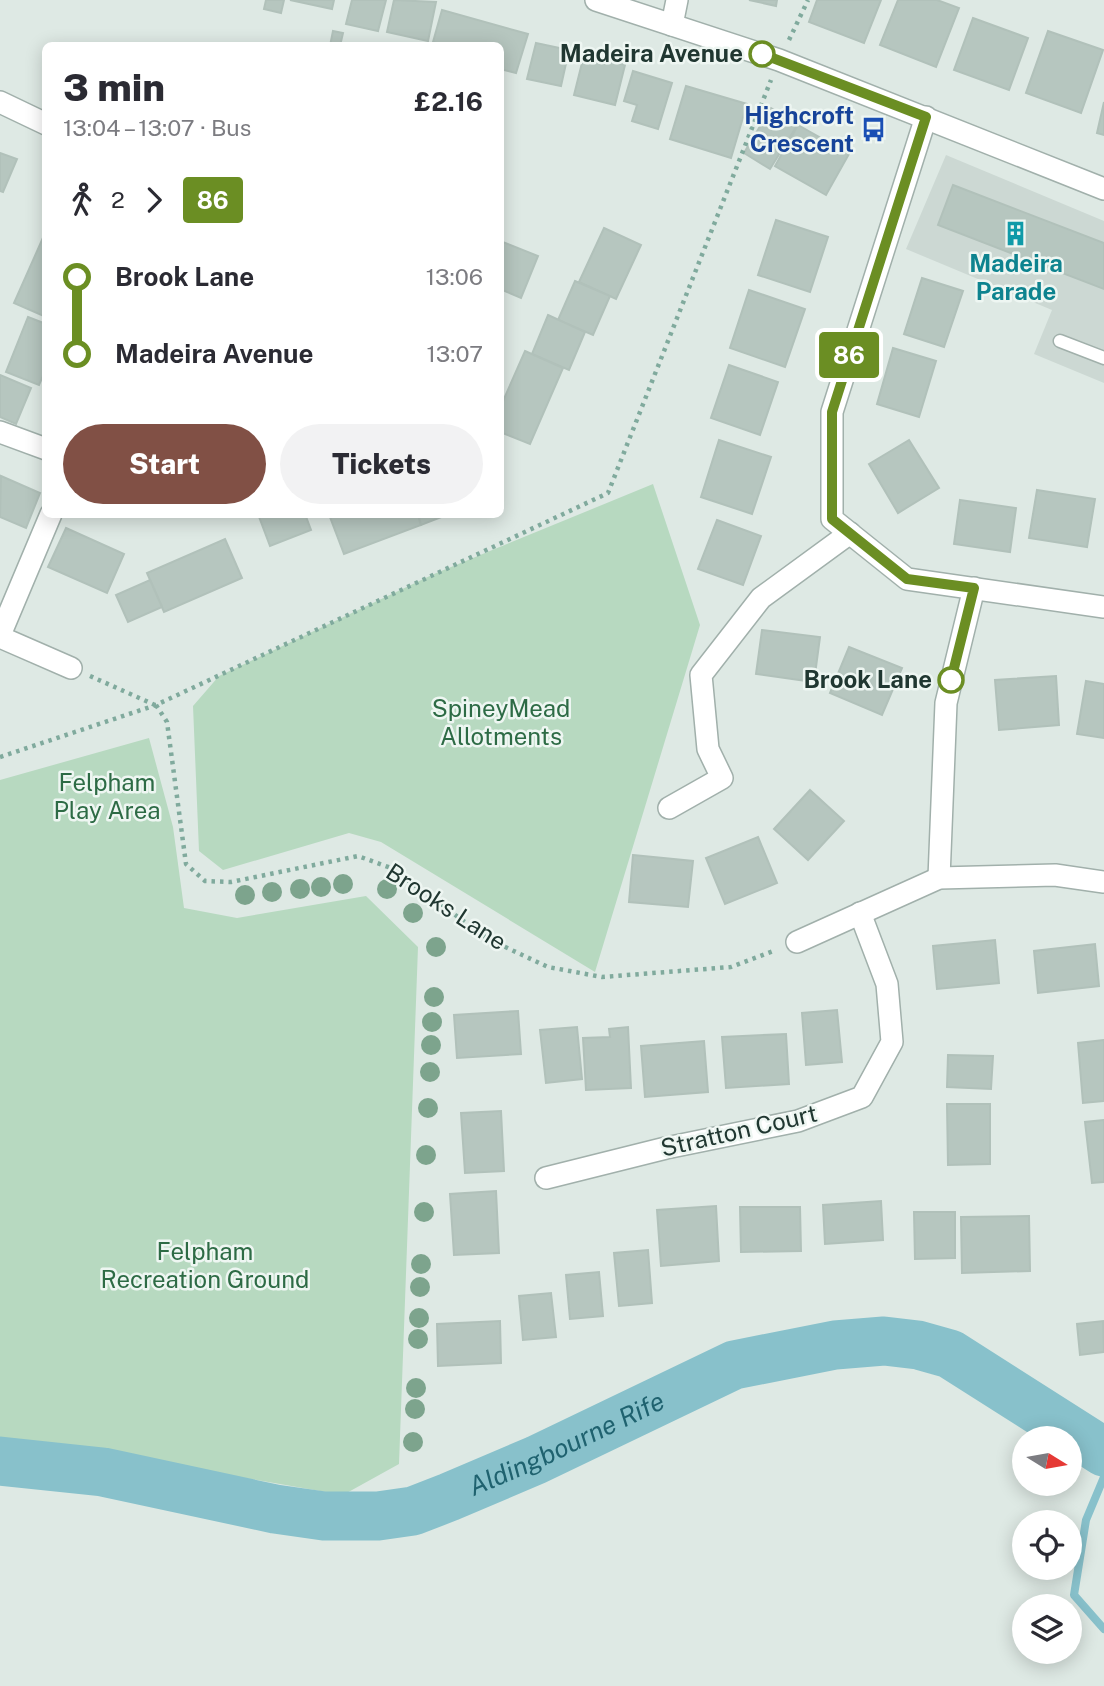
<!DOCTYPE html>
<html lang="en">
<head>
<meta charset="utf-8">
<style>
	:root { --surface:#fff; --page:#f2f2f3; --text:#2b2b33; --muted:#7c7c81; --accent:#815045 }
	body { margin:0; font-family:"Public Sans",sans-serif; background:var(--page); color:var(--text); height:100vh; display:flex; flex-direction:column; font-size:26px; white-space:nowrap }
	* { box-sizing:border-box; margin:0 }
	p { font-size:23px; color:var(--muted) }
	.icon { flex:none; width:38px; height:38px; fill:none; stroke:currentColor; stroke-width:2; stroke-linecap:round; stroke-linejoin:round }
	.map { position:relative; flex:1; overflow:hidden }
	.side { position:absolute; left:42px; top:42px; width:462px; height:476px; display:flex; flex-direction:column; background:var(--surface); border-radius:10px; box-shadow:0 4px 18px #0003 }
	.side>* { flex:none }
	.badge { padding:0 14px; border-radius:5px; font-size:24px; line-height:46px }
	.needle { width:46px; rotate:101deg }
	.fabs { position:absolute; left:1012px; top:1426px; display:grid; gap:14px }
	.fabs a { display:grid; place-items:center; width:70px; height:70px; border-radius:50%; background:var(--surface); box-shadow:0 4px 18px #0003; font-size:35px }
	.map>.badge { position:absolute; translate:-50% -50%; box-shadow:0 0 0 4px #fff }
	.legs { display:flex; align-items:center; gap:10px; height:77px; padding:0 21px; font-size:23px }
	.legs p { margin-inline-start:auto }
	.overview { display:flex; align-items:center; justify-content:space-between; height:119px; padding:0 21px }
	h1 { font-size:38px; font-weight:800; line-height:52px }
	.cta { display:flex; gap:14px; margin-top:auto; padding:14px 21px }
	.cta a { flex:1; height:80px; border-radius:42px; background:var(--accent); color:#fff; font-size:28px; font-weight:800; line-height:80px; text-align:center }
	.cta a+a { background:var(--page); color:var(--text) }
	ul { padding:0 21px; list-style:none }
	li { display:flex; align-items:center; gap:24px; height:77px; font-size:26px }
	li i { display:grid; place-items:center; width:10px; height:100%; margin:0 9px; background:currentColor }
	li i::after { content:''; width:18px; height:18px; margin:-9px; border:5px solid; border-radius:50%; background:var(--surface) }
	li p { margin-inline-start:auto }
	li:first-child i { background:linear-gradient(#0000 50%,currentColor 0) }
	li:last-child i { background:linear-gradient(currentColor 50%,#0000 0) }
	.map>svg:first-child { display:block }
</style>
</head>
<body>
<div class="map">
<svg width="1104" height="1686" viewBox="0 0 1104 1686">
	<rect width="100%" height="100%" fill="#dee9e4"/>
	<!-- built -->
	<polygon fill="#ccd8d3" points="946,155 1104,221 1104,383 1034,354 1052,310 906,249"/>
	<!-- green -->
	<g fill="#b7d9c0">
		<polygon points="653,484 700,625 595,972 381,842 349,833 223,870 199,851 193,706 219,676 434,574"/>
		<polygon points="149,738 173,827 184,908 237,918 366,896 418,947 399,1464 343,1495 101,1453 0,1443 0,780"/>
	</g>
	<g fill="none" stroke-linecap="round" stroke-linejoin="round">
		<!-- stream -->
		<polyline stroke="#88c1cb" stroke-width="8" points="1104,1477 1086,1520 1074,1595 1104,1629"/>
		<!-- river -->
		<path stroke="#88c1cb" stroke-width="49" id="s1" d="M0,1461L103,1472L275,1509L324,1516H378L413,1511L449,1497L536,1460L734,1365L835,1345L884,1341L918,1345L950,1354L1104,1452"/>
	</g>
	<!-- building -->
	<g fill="#b6c6bf" stroke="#b1c1ba" stroke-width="2">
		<polygon points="266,0 284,0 281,13 264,9"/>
		<polygon points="290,0 334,0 332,9"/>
		<polygon points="352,0 386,0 378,31 346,24"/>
		<polygon points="394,0 436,2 428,41 387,32"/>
		<polygon points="749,0 777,0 776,6"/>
		<polygon points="817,0 881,0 864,43 809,22"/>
		<polygon points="898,0 937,0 959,8 936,67 880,45"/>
		<polygon points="442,10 528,34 516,73 500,69 500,46 446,46 433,42"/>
		<polygon points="973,18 1028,38 1009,90 954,70"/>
		<polygon points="333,31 343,33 340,46 330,46"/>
		<polygon points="1048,31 1103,50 1081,113 1026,93"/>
		<polygon points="536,43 569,50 561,86 527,79"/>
		<polygon points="584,55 625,65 615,105 574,95"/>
		<polygon points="633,71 672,83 658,129 632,121 637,105 624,101"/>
		<polygon points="686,86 747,104 731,158 670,139"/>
		<polygon points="1104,102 1104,135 1097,133"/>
		<polygon points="771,108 798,124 770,169 744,153"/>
		<polygon points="798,125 849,154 826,195 775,166"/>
		<polygon points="0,153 17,159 3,192 0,191"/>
		<polygon points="953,185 1104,243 1104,289 938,225"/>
		<polygon points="776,220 828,237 810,292 758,275"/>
		<polygon points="604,228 641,245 616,299 579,282"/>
		<polygon points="46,231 46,317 14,303"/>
		<polygon points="500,241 538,256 521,298 500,289"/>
		<polygon points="922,278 963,291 944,347 904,334"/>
		<polygon points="575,281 610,296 593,335 558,320"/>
		<polygon points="749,290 805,309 785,367 730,348"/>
		<polygon points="548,315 585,332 569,370 532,354"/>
		<polygon points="28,317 46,324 46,369 39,385 6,372"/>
		<polygon points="893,348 936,361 919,417 877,404"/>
		<polygon points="525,351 563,368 530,444 500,432 500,408"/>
		<polygon points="729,365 778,382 760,435 711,418"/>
		<polygon points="0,375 31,388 16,424 0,417"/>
		<polygon points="719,440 771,457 752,514 701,497"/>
		<polygon points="909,440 939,488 898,513 869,464"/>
		<polygon points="1,476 40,493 26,528 0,517"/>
		<polygon points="1037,490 1095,499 1087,547 1029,538"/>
		<polygon points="960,500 1016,508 1010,552 954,544"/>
		<polygon points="258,514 305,514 311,530 270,546"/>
		<polygon points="338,514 418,514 421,525 344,554 330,517"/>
		<polygon points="418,514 449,514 421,525"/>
		<polygon points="717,520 761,536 743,585 698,569"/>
		<polygon points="66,528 124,554 107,593 48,567"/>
		<polygon points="225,539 242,578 164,612 147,573"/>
		<polygon points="150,580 162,607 128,622 116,595"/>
		<polygon points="762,630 820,637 814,682 756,674"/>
		<polygon points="849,647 902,668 882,715 830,693"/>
		<polygon points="1056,676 1059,725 999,730 995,680"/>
		<polygon points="1086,681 1104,684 1104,738 1077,734"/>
		<polygon points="810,790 844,821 808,860 774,829"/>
		<polygon points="758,837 777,883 725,904 706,858"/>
		<polygon points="633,855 693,861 688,907 629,902"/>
		<polygon points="995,940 999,983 937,989 933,946"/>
		<polygon points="1095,944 1099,986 1038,993 1034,951"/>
		<polygon points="837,1010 842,1062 806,1065 802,1013"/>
		<polygon points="518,1011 521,1054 457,1058 454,1015"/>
		<polygon points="577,1027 582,1079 546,1083 540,1030"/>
		<polygon points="628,1027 631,1088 586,1090 583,1038 610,1037 609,1029"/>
		<polygon points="786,1034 789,1084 726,1088 722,1037"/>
		<polygon points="1104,1040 1104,1101 1083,1103 1078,1043"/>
		<polygon points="704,1041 708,1092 645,1097 641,1046"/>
		<polygon points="948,1055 993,1056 991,1089 947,1087"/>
		<polygon points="947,1104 990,1104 990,1164 948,1165"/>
		<polygon points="501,1111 504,1171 465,1173 461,1113"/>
		<polygon points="1104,1120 1104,1182 1092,1183 1085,1122"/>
		<polygon points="496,1191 499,1253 454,1255 450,1194"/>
		<polygon points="881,1201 883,1240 825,1244 823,1205"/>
		<polygon points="716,1206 719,1261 661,1266 657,1210"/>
		<polygon points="740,1207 800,1207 801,1251 741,1252"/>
		<polygon points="914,1212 955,1212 955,1258 915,1259"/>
		<polygon points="1029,1216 1030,1271 962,1273 961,1217"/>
		<polygon points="648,1250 652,1303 619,1306 614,1253"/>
		<polygon points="599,1272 603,1316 570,1319 566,1275"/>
		<polygon points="551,1293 556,1337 523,1340 519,1296"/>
		<polygon points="500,1321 501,1363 438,1366 437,1324"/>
		<polygon points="1103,1321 1104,1352 1080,1355 1077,1324"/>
	</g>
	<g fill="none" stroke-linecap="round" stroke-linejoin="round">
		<defs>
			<polyline id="service" points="1060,341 1104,358"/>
			<g id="minor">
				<polyline points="596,0 779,60 1104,189"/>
				<polyline points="672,25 677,0"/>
				<polyline points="0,102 46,124"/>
				<polyline points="926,117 832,412 832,519 907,579 1104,607"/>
				<polyline points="0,432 46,449"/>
				<polyline points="0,635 51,514"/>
				<polyline points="0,637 71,668"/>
				<polyline points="669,808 722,778 708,749 701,675 761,598 850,533"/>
				<polyline points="939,878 946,703 974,588"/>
				<polyline points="797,942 939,878 1055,875 1104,882"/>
				<polyline points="546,1178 666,1148 798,1121 862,1097 892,1042 887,984 860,913"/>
			</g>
		</defs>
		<!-- service casing -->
		<use href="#service" stroke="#a1b0ab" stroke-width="15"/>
		<!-- minor casing -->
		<use href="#minor" stroke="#a1b0ab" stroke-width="24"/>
		<!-- path -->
		<g stroke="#80aa9d" stroke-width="4.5" stroke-dasharray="3.5 5" stroke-linecap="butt">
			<polyline points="789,40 808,0"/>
			<polyline points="90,676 155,705"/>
			<polyline points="156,705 167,722 186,864 205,881 231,882 358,856 391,868 488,939 548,967 602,977 731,967 776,950"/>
			<polyline points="0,757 156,705 608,493 771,80"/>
		</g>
		<!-- service -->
		<use href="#service" stroke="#fff" stroke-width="12"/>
		<!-- minor -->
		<use href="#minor" stroke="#fff" stroke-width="21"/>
	</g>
	<!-- trees -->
	<g fill="#7da48d">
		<circle cx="343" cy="884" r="10"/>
		<circle cx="321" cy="887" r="10"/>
		<circle cx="300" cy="889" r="10"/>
		<circle cx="387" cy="889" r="10"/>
		<circle cx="272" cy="892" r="10"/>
		<circle cx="245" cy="895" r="10"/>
		<circle cx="413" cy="913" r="10"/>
		<circle cx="436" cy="947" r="10"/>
		<circle cx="434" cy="997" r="10"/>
		<circle cx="432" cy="1022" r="10"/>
		<circle cx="431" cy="1045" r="10"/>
		<circle cx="430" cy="1072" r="10"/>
		<circle cx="428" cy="1108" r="10"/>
		<circle cx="426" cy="1155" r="10"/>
		<circle cx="424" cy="1212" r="10"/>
		<circle cx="421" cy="1264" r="10"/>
		<circle cx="420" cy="1287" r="10"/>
		<circle cx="419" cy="1318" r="10"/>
		<circle cx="418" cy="1339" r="10"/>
		<circle cx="416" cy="1388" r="10"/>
		<circle cx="415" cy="1409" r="10"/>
		<circle cx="413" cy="1442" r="10"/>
	</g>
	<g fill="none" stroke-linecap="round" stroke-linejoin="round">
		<defs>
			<polyline id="line-1" points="762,54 926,117 832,412 832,519 907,579 974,588 951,680"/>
		</defs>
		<!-- line-1 casing -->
		<use href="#line-1" stroke="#fff" stroke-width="16"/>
		<!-- line-1 -->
		<use href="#line-1" stroke="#6b8e23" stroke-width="10"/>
	</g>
	<!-- icons -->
	<defs>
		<symbol id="bus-bare" viewBox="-9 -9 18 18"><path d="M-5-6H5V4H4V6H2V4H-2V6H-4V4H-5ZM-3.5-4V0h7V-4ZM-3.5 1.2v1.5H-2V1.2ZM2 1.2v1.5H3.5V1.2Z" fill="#1a4fb4" stroke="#eef6f2" stroke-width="2.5" paint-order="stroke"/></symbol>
		<symbol id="building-bare" viewBox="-9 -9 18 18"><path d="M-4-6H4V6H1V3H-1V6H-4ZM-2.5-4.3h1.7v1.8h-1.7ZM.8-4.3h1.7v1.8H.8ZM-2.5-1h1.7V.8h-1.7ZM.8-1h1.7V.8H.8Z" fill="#0f9aa8" stroke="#eef6f2" stroke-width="2.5" paint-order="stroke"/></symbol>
	</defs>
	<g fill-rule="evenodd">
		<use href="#bus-bare" x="856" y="112" width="35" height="35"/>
		<use href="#building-bare" x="998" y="216" width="35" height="35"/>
	</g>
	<!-- markers -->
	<g fill="#fff" stroke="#6b8e23" stroke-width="3.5">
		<circle cx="762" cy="54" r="12"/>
		<circle cx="951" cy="680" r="12"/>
	</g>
	<g text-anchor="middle" stroke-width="5" stroke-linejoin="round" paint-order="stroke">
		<!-- stop labels -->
		<g font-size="24" font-weight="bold" fill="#203731" stroke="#eef6f2" text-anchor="end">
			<text x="743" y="62">Madeira Avenue</text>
			<text x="932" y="688">Brook Lane</text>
		</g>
		<!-- transit labels -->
		<g font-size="24" font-weight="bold" fill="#164399" stroke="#eef6f2" text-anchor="end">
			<text x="854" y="124">Highcroft<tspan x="854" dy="28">Crescent</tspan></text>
		</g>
		<!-- culture labels -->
		<g font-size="24" font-weight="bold" fill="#0d838f" stroke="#eef6f2">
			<text x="1016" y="272">Madeira<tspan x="1016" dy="28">Parade</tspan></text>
		</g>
		<!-- park labels -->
		<g font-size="24" fill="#2d6b45" stroke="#eef6f2">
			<text x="501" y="717">SpineyMead<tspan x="501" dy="28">Allotments</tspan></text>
			<text x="107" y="791">Felpham<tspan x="107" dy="28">Play Area</tspan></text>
			<text x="205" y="1260">Felpham<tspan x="205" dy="28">Recreation Ground</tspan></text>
		</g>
		<!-- street labels -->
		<g font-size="24" fill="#203731" stroke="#eef6f2">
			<text transform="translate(446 907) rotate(33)" y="8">Brooks Lane</text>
			<text transform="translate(739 1131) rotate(-13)" y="8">Stratton Court</text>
		</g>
		<!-- water labels -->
		<g font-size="26" font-style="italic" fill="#1f626f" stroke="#eef6f2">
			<text dy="9" stroke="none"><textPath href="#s1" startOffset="586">Aldingbourne Rife</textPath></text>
		</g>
	</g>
</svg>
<div class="fabs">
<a><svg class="needle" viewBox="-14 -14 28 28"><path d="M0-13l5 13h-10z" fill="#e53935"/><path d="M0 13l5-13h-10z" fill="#7c7c81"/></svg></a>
<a><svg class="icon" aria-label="locate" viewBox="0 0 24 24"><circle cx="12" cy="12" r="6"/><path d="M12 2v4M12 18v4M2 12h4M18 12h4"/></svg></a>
<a><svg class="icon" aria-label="layers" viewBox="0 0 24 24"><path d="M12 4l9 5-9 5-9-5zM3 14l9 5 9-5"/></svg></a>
</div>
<b class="badge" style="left:849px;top:355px;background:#6b8e23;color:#fff">86</b>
<section class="side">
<div class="overview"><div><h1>3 min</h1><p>13:04 – 13:07 · Bus</p></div><b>£2.16</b></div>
<div class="legs"><svg class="icon" aria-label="walk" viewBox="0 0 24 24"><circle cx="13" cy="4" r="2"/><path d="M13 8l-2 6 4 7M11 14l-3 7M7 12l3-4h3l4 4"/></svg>2<svg class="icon" aria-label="forward" viewBox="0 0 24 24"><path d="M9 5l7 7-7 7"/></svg><b class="badge" style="background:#6b8e23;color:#fff">86</b></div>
<ul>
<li><i style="color:#6b8e23"></i><b>Brook Lane</b><p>13:06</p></li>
<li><i style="color:#6b8e23"></i><b>Madeira Avenue</b><p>13:07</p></li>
</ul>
<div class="cta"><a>Start</a><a>Tickets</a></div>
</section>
</div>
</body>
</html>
